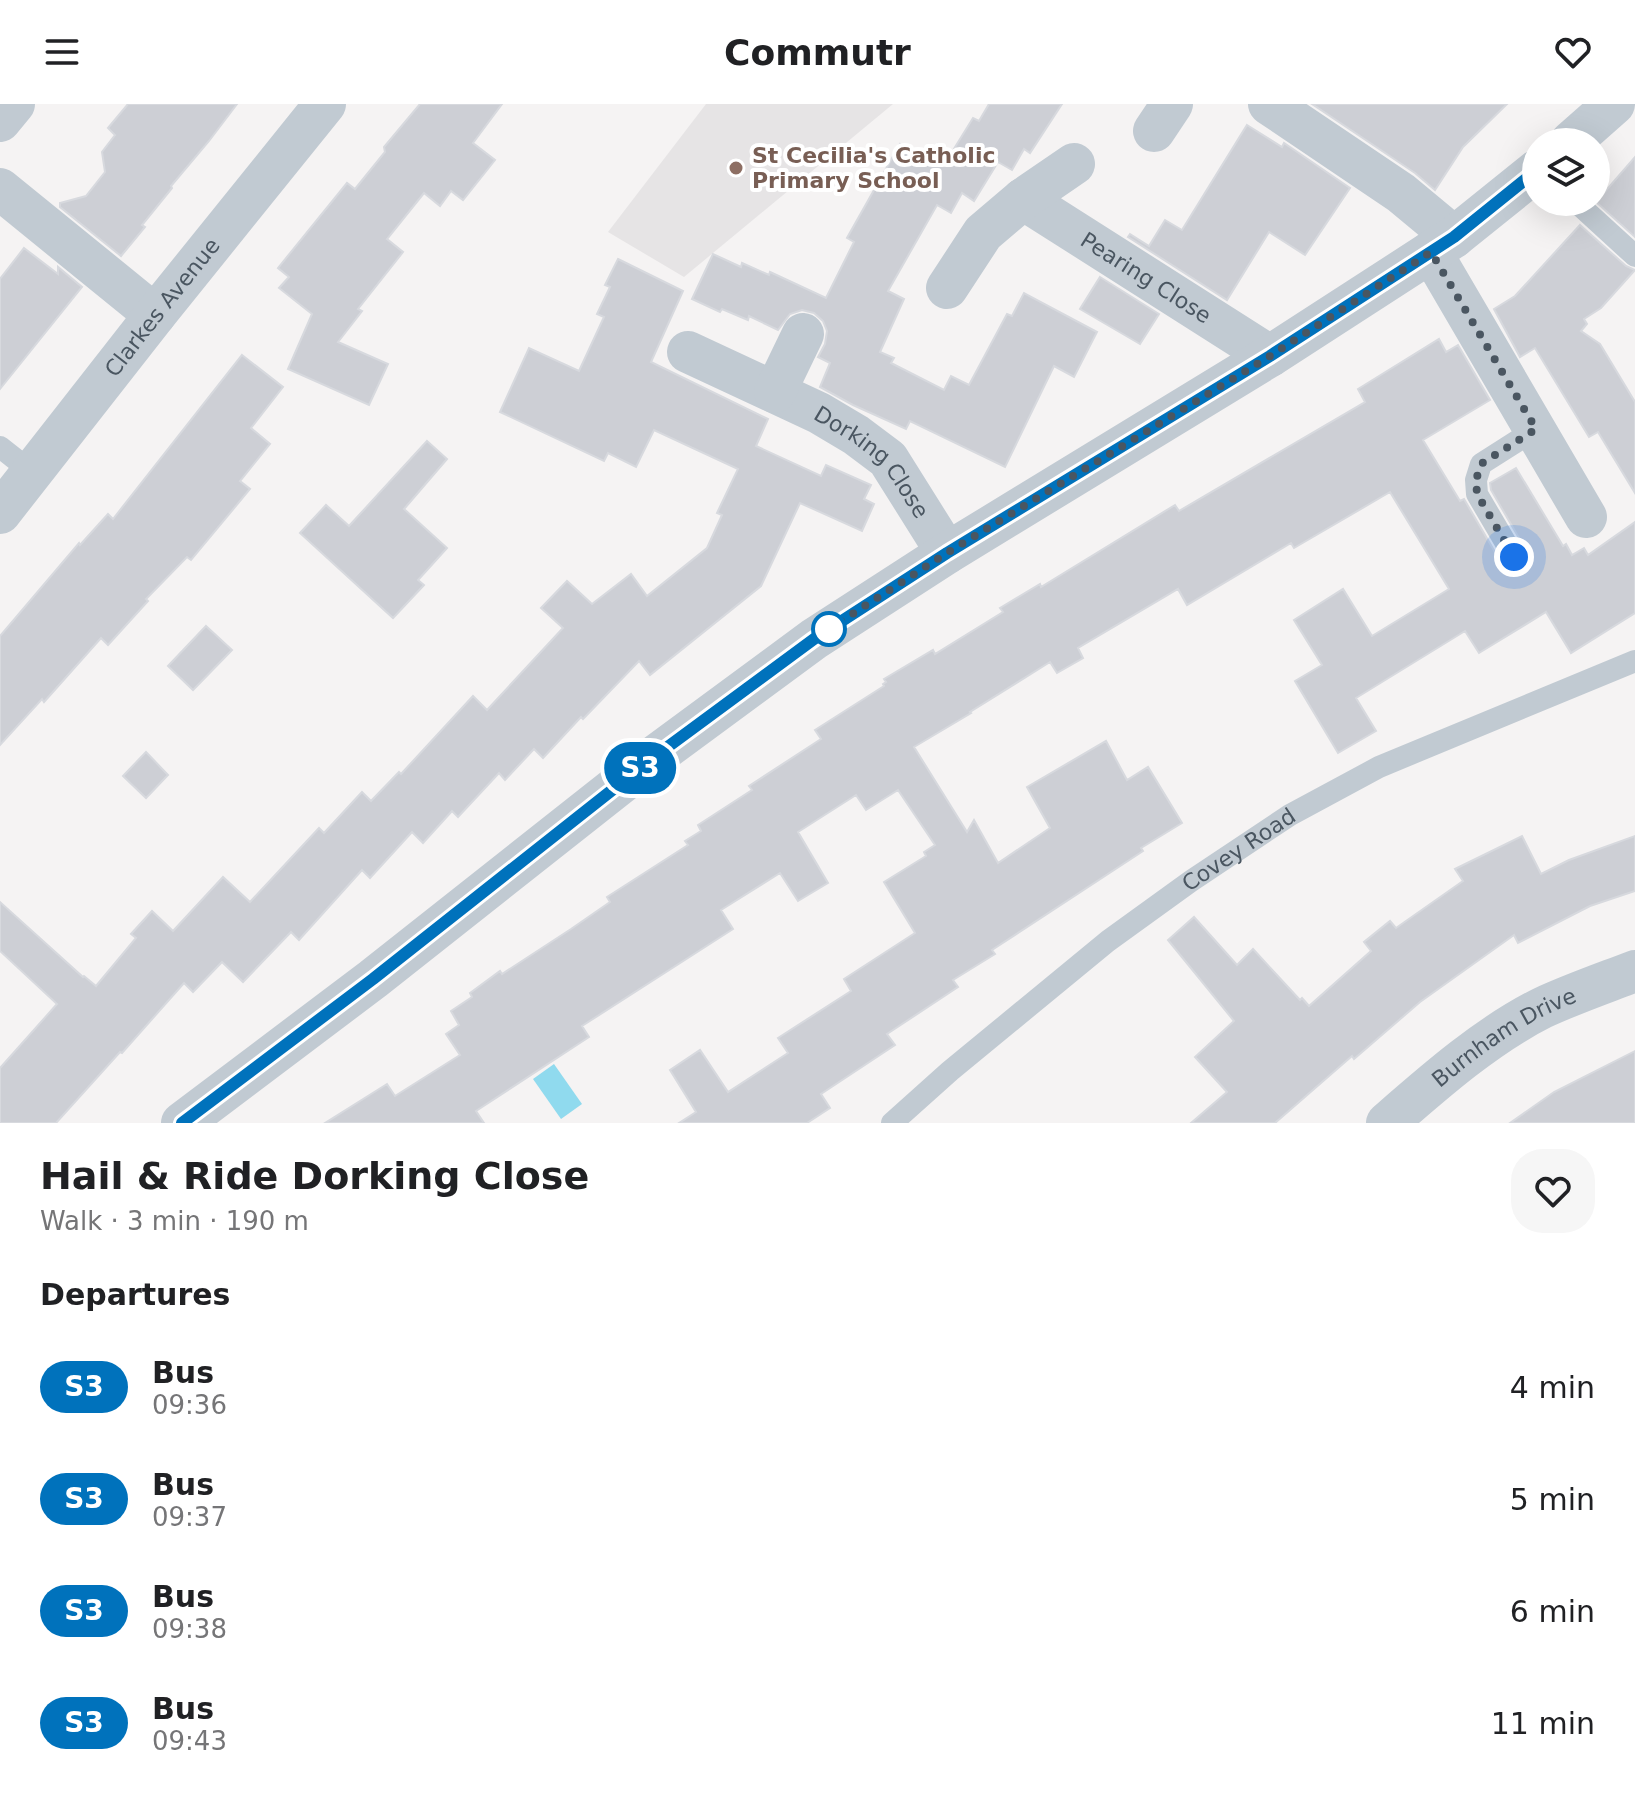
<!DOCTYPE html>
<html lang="en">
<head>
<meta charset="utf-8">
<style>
	:root { --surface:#fff; --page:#f6f6f6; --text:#202124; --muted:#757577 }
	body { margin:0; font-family:"DejaVu Sans",sans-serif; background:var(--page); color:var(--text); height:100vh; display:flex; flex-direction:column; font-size:30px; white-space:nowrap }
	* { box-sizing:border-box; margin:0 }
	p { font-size:26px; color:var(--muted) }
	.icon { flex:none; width:44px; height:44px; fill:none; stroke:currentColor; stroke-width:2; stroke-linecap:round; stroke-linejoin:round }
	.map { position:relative; height:1019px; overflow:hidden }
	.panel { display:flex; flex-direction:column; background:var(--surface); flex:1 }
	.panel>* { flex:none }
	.badge { padding:0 16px; border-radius:26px; font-size:28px; line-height:52px }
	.buttons { position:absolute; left:1522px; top:24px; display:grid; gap:16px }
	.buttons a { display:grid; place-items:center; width:88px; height:88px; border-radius:50%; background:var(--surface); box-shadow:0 8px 32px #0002; font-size:40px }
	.you { position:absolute; width:40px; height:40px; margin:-20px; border:6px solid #fff; border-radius:50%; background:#1a73e8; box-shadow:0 0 0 12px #1a73e833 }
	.map>.badge { position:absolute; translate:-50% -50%; box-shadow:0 0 0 4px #fff }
	h2 { padding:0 40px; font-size:30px; line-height:72px }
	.round { display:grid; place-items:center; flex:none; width:84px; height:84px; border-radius:32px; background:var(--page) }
	.overview { display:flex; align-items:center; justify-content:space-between; height:136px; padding:0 40px }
	h1 { font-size:38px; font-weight:600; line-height:60px }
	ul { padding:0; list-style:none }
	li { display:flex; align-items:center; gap:24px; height:112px; padding:0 40px }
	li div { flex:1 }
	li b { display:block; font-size:30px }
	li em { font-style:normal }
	li .badge { min-width:88px; font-weight:700; text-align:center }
	header { display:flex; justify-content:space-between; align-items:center; height:104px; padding:0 40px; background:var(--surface); font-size:36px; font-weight:600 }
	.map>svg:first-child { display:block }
</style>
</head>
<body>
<header><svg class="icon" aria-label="menu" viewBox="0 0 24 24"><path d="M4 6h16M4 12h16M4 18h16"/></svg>Commutr<svg class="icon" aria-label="heart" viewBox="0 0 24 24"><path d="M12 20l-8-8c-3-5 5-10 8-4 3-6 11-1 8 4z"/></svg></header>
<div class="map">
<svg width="1635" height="1019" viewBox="0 0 1635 1019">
	<rect width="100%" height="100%" fill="#f5f3f3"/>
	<!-- education -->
	<polygon fill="#e6e4e5" points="706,0 893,0 684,173 608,128"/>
	<!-- water -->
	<polygon fill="#90daee" points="554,960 582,1000 561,1015 533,975"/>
	<!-- building -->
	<g fill="#cdcfd5" stroke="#d7d9de" stroke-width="2">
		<polygon points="128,0 237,0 209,37 171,82 172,84 142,121 145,123 121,152 60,103 60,99 86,92 105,68 102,48 115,31 108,24"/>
		<polygon points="420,0 502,0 473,39 495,56 463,96 451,87 440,102 424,89 387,135 403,148 358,205 362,207 338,238 388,260 369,301 288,265 312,210 279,184 289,173 278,164 347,79 355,85 385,48 384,43"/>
		<polygon points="989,0 1062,0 1030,49 1024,45 1012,66 998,58 974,97 962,89 951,109 937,101 888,187 904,195 880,248 894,254 891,259 944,286 951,272 969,281 1007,210 1012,212 1024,189 1097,228 1074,273 1054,262 1005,363 910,317 906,325 853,301 820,283 830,259 818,253 825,240 827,227 823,217 814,209 802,206 790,210 778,226 749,212 748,216 722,205 720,208 692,195 713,150 741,163 742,159 769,171 770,168 826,194 854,138 847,134 900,40 927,58 938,40 952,48 973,14 979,17"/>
		<polygon points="1312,0 1507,0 1463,43 1435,86 1415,69"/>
		<polygon points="1247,21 1282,43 1284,39 1350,84 1305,151 1269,128 1227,196 1128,133 1130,130 1149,142 1165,116 1182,126"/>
		<polygon points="1635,53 1635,133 1596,98"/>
		<polygon points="1580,121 1626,162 1635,166 1601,204 1584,215 1587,220 1581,227 1600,240 1635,298 1635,389 1598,328 1589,333 1535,244 1520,253 1494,205 1515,192"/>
		<polygon points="24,144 58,170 58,163 82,183 0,285 0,175"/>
		<polygon points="618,155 683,187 651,258 768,315 756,342 821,372 826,361 871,381 864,395 874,400 862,427 800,399 761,482 650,571 639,557 583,615 581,613 543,654 534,645 505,676 499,669 458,713 452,707 423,739 412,728 370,774 362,766 299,836 291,828 243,878 222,858 193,888 184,879 122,949 120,948 56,1019 0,1019 0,964 57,900 0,847 0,798 83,873 84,872 96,882 136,834 131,830 152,807 173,827 223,773 250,798 319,724 324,729 362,688 371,697 399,668 401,670 473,592 487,606 563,524 541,504 567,477 592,500 631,470 647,492 707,444 722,411 717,409 738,365 654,326 636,363 608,349 604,357 500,308 529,244 579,267 604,213 597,210 610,183 605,181"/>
		<polygon points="1100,173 1159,210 1140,240 1080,205"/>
		<polygon points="1439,235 1446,248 1458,241 1490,296 1423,336 1460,397 1464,395 1502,460 1508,465 1515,467 1522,465 1526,461 1528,454 1526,446 1491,386 1490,379 1516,364 1563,442 1566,440 1572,451 1584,444 1588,451 1635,418 1635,509 1571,549 1546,508 1479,549 1465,527 1356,594 1376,627 1338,649 1295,577 1322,561 1294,516 1343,485 1372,532 1449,485 1390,388 1294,444 1291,439 1187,501 1178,485 1078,544 1083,554 1057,569 1050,558 970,608 971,609 914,643 967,728 974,716 998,759 1050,724 1027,683 1106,637 1127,676 1148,663 1182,719 1141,744 1143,747 992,846 995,850 953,876 958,883 887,930 895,941 821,990 830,1004 807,1019 679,1019 696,1008 670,966 700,946 728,988 788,949 778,934 851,887 844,875 915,829 884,778 926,752 924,748 935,741 898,686 866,706 856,691 798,728 828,779 798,797 780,769 721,806 733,825 582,922 589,933 476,1007 484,1019 325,1019 387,980 395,992 460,951 446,930 459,921 451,907 472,893 470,889 500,867 502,870 571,825 610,798 607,793 688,741 685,737 701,727 698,721 752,686 749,682 821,635 815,626 884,582 883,580 886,578 884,575 933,546 935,550 1003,508 1000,504 1040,480 1041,483 1175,401 1179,407 1365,298 1358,285"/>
		<polygon points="242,251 283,283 251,324 270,340 240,377 250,385 191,456 187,453 146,495 148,497 108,541 101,534 44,598 42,595 0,641 0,532 79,439 80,441 108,410 113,415"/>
		<polygon points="427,337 447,355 404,405 447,444 418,476 424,481 393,514 300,429 326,401 349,422"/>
		<polygon points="206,522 232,546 193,586 168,562"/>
		<polygon points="146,648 168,671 146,694 123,672"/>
		<polygon points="1522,732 1541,770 1569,756 1635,732 1635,787 1590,802 1518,839 1514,831 1420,898 1354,955 1352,952 1275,1019 1191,1019 1227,988 1195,953 1234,917 1168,836 1194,813 1237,861 1253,845 1300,896 1302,894 1309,902 1371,847 1364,838 1390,817 1396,824 1463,777 1455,765"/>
		<polygon points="1635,947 1635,1019 1510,1019 1554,988"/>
	</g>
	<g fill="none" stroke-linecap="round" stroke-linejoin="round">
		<!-- service -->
		<g stroke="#c1cad2" stroke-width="22">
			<polyline points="1576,98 1635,152"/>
			<polyline points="0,343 33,369"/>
			<polyline points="1514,453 1477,390 1476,376 1481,360 1536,325"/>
			<path id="s1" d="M892,1019L950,967L1108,837L1191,777L1290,711L1379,663L1635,557"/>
		</g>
		<!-- minor -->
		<g stroke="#c1cad2" stroke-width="42">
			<polyline points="1269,0 1401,89 1454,133"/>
			<polyline points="0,17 14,0"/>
			<polyline points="1154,27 1172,0"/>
			<polyline points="1571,38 1614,0"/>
			<polyline points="0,85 155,211"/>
			<path id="s2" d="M1023,95L1270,252"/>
			<polyline points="1431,148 1586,413"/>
			<polyline points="947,184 983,129 1023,95 1074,60"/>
			<path id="s3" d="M688,248L819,309L856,331L888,355L947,449"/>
			<polyline points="775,288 803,230"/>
			<path id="s4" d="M0,409L155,211L325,0"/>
			<polyline points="182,1019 373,875 654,653 814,535 947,449 1270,252 1454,133 1536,67"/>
			<path id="s5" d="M1387,1019C1434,978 1486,932 1542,904C1572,890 1604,879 1635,867"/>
		</g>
	</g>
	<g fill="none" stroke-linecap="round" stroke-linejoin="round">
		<defs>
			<polyline id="line" points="182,1019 373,875 654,653 814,535 947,449 1270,252 1454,133 1536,67"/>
		</defs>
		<!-- line casing -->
		<use href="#line" stroke="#fff" stroke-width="18"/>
		<!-- line -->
		<use href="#line" stroke="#0072bc" stroke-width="12"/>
		<!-- walk -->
		<polyline stroke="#4a5661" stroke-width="8" stroke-dasharray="0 14.4" points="829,525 947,449 1270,252 1431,148 1536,325 1481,360 1476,376 1477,390 1514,453"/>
	</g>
	<!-- markers -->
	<circle fill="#8d6e63" stroke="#fff" stroke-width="3" cx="736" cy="64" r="8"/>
	<circle fill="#fff" stroke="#0072bc" stroke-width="4" cx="829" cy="525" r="16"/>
	<g text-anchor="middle" stroke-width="8" stroke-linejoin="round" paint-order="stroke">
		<!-- education labels -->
		<g font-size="22" font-weight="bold" fill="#785e54" stroke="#fff" text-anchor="start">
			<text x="752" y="59">St Cecilia's Catholic<tspan x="752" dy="25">Primary School</tspan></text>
		</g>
		<!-- street labels -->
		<g font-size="22" fill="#4a5661" stroke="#fff">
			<text dy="8" stroke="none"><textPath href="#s2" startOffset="146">Pearing Close</textPath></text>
			<text dy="8" stroke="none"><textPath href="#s4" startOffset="262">Clarkes Avenue</textPath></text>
			<text dy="8" stroke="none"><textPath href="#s3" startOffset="218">Dorking Close</textPath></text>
			<text dy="8" stroke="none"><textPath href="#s1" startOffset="442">Covey Road</textPath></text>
			<text dy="8" stroke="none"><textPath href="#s5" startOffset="146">Burnham Drive</textPath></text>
		</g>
	</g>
</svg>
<div class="buttons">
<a><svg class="icon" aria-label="layers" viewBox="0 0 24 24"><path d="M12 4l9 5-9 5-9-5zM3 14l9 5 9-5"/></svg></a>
</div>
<div class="you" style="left:1514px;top:453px"></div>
<b class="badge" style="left:640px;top:664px;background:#0072bc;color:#fff">S3</b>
</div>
<section class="panel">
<div class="overview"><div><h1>Hail &amp; Ride Dorking Close</h1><p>Walk · 3 min · 190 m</p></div><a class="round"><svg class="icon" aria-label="heart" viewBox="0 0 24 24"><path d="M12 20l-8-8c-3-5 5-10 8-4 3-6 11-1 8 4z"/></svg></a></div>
<h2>Departures</h2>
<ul>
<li><span class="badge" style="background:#0072bc;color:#fff">S3</span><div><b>Bus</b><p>09:36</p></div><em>4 min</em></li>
<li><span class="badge" style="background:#0072bc;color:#fff">S3</span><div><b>Bus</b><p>09:37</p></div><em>5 min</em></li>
<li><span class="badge" style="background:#0072bc;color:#fff">S3</span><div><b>Bus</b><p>09:38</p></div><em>6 min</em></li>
<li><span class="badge" style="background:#0072bc;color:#fff">S3</span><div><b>Bus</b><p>09:43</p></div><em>11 min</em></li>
</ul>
</section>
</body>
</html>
